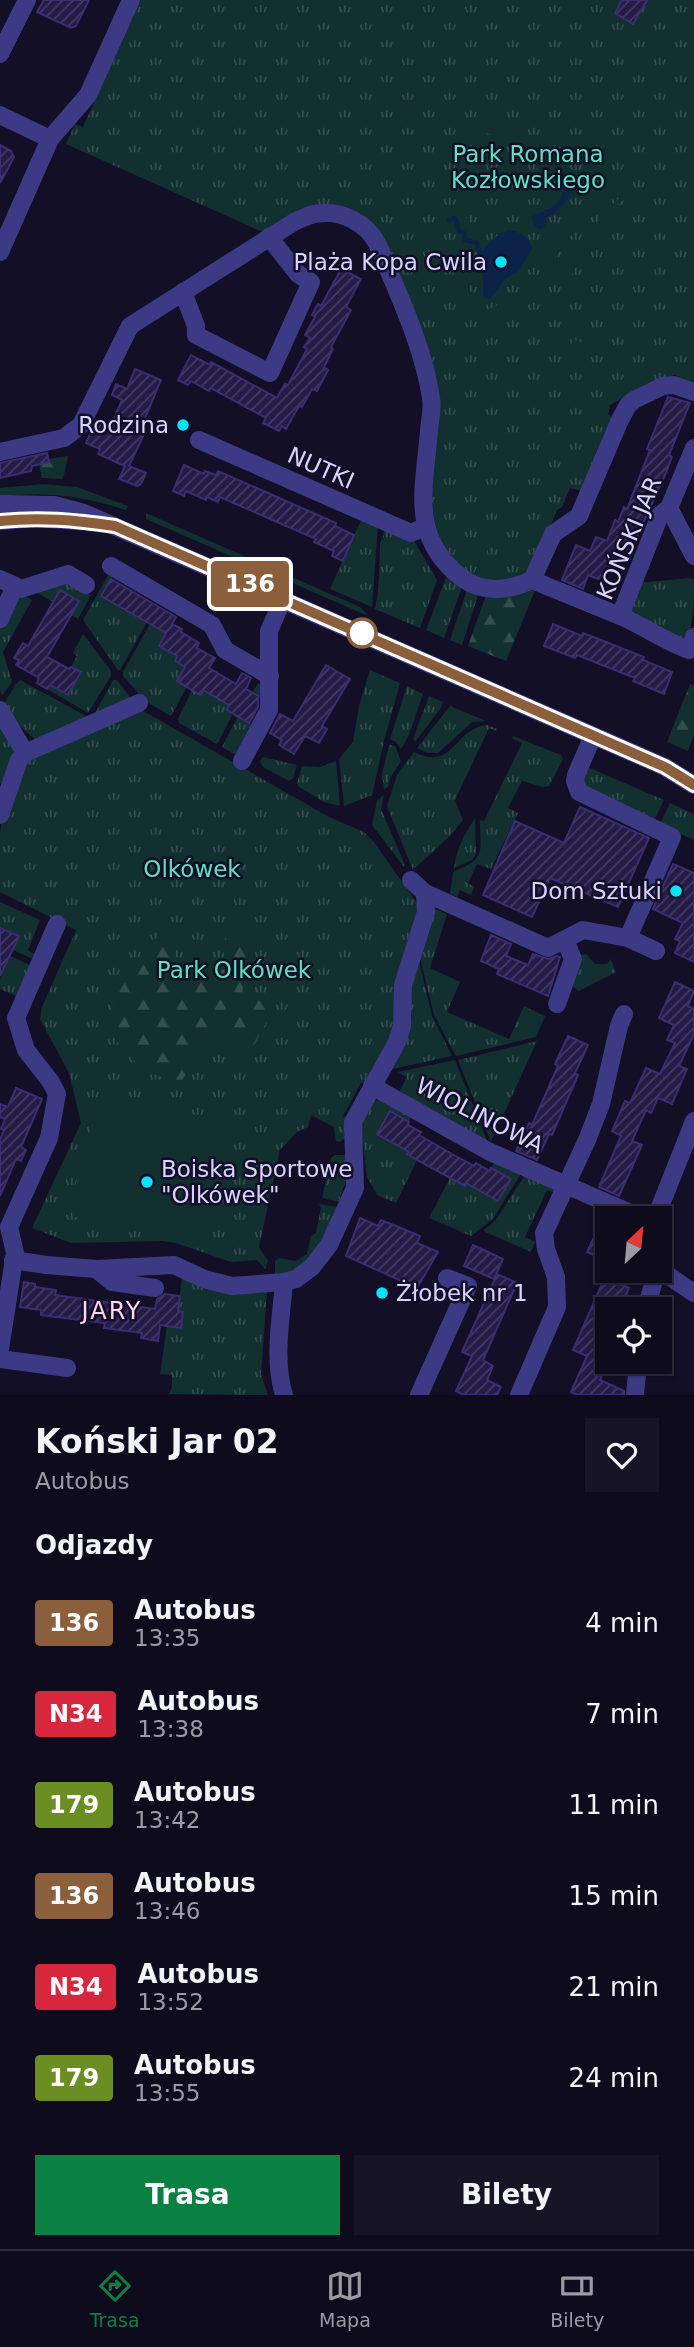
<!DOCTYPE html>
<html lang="pl">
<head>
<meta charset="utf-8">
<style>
	:root { --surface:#0e0b1c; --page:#171425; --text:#f1f3f6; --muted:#9b9ba3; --line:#2e2b3b; --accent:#0b8043 }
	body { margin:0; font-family:"DejaVu Sans",sans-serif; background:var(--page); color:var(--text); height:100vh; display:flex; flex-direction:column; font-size:26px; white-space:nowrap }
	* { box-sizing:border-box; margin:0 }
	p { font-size:23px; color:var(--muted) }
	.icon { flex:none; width:38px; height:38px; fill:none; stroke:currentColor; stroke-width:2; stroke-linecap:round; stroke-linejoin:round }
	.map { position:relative; height:1395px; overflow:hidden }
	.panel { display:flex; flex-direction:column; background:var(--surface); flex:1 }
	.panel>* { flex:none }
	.badge { padding:0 14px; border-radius:5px; font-size:24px; line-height:46px }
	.needle { width:46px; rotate:26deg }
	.fabs { position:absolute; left:595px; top:1206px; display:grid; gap:14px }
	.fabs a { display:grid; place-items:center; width:77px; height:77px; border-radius:0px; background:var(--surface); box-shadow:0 2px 5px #0004,0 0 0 2px var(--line); font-size:35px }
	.map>.badge { position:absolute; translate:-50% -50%; box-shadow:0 0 0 4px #fff }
	h2 { padding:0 35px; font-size:26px; line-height:63px }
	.round { display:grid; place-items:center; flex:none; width:74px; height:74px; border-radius:0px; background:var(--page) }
	.summary { display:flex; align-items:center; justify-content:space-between; height:119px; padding:0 35px }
	h1 { font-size:33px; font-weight:700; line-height:52px }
	.cta { display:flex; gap:14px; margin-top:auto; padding:14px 35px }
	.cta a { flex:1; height:80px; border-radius:0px; background:var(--accent); color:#fff; font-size:28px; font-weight:700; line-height:80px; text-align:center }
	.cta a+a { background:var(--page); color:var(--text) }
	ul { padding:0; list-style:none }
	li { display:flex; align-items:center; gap:21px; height:91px; padding:0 35px }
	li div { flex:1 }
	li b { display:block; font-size:26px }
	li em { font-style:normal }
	li .badge { min-width:77px; font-weight:700; text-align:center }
	.dock { display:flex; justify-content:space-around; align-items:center; height:98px; border-top:2px solid var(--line); background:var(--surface); font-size:19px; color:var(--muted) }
	.dock a { display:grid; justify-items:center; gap:4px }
	.dock .selected { color:var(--accent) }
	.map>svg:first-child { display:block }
</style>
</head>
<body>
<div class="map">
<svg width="694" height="1395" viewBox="0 0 694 1395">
	<defs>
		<pattern id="grass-tufts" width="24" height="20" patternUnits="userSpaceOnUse" patternTransform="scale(1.75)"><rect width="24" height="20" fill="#12302f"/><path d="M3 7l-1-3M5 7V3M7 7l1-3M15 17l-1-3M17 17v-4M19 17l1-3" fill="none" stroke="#344d4e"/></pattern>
		<pattern id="forest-firs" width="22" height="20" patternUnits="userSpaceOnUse" patternTransform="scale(1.75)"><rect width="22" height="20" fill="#12302f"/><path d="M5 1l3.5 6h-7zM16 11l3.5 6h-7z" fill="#344d4e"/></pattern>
		<pattern id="building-hatch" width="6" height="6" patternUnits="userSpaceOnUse" patternTransform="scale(1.75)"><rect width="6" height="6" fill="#241b47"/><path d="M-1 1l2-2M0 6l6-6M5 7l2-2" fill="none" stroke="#433b63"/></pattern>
	</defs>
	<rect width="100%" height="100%" fill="#130f26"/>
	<!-- grass -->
	<g fill="url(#grass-tufts)">
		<polygon points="141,0 694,0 694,384 675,375 649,383 610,405 608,414 614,419 585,492 570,488 562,507 557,510 531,572 497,586 466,575 430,531 429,364 354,214 267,234 66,144 75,124 83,127"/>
		<polygon points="362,518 378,524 372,607 330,589"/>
		<path d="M384,527L413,539L437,580L420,628L375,609C380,588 379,565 380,543L383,537Z"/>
		<polygon points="111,570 112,577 102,596 147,622 120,670 118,670 83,620"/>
		<polygon points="447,575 463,584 444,638 426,630"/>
		<path d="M691,578L694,580C694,599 694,632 683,643L624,614L636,583Z"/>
		<polygon points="64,580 91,595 78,619 71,615 79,601 60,590 53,602 36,592"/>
		<polygon points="468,587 479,592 462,645 450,640"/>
		<polygon points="16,592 32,600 3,652 12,682 2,696 0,690 0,628"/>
		<polygon points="150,624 166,633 159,646 177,656 185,667 177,681 187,687 171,716 145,701 123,676 123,672"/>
		<polygon points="83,634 111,671 111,676 88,713 47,689 50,685 68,694 80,673 71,667 77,656 73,653"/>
		<polygon points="370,670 400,683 384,741 372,795 344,806 339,759 353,742 359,706"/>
		<polygon points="20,680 86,716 79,726 39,743 15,722 4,704 15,685"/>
		<polygon points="113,680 117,680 130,697 129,700 92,719"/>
		<polygon points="258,683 266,688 266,702 240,753 234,754 222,747 238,716 251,724 264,700 252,693"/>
		<polygon points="407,686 423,694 408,737 401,749 396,742 390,739"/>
		<polygon points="192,690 200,695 203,690 229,705 233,714 217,744 179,723 178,719"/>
		<polygon points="429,696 443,702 440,709 415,742 413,739"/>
		<polygon points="450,706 486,721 472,722 438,753 428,753 417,748"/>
		<polygon points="140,709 329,817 364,832 374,842 419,906 403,1016 370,1082 361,1083 343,1116 349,1120 346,1137 340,1142 336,1141 334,1127 311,1115 308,1127 297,1132 280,1150 259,1247 268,1261 265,1269 257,1260 231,1262 176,1243 163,1241 71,1243 32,1228 81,1123 69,1073 40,1019 42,1007 76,930 0,892 0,833 2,822 24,763 34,756"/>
		<path d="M0,718C17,751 16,750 7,786L0,783Z"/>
		<path d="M487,725L497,729L496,731L489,728L455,800L463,820L450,836L413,870L387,806L397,775L414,752C454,772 454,728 487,725Z"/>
		<path d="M513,736L561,755L563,759L549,786L543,787L522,781L508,808L518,813L491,869L477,864L468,883L474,887L471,895L460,890L457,897L450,894L453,872C487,858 480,853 480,820L484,821L522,743L512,738Z"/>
		<polygon points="389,745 395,746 401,761 390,778 388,787 384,789 382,774"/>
		<polygon points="263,757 297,765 293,778 289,781 263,767 260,761"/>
		<polygon points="336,761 340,806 324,802 299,787 297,783 302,766 320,767"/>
		<polygon points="587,767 664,800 654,821 590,792 582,783"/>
		<polygon points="384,794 381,809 405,865 404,867 372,825 377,801"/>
		<polygon points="670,803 694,814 694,840 660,824"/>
		<path d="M475,818L476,854L472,860L454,868C457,847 464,835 475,818Z"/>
		<polygon points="0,902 40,920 28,950 37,956 35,960 13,950 19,936 0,928"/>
		<polygon points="434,908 447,914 430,968 460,982 447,1012 509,1039 524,1006 545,1016 536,1037 456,1056 434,1015 419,954"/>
		<polygon points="417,953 432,1016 452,1056 388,1070 408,1033 412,1016 406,990"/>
		<polygon points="586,954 595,964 607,964 611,959 616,972 579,991 573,987 577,956"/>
		<polygon points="10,956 32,966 18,997 0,989 0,979"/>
		<polygon points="537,1041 491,1142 458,1060"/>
		<polygon points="455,1060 489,1146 397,1096 407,1077 398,1072"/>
		<polygon points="376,1100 389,1102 412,1114 409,1122 390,1111 377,1133 409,1152 408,1154 417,1160 396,1203 377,1195 367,1177 360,1120 371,1103"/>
		<polygon points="335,1155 345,1155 348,1173 339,1202 322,1198 331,1158"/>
		<polygon points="497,1159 522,1172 493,1219 471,1236 429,1218 450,1178 464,1186 466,1183 498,1201 511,1179 491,1168"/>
		<polygon points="525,1175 559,1189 557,1194 547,1190 525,1237 535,1242 531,1252 483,1231 495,1221"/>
		<polygon points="319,1204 338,1207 320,1246 295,1273 275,1278 275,1261 279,1258 296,1261 307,1254 311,1236 316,1233 321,1208"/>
		<polygon points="182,1276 215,1291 267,1291 261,1374 268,1395 169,1394 172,1387 172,1375 160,1374 167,1326 180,1328 183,1312 178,1311"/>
	</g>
	<!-- forest -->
	<g fill="url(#forest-firs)">
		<polygon points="68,456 63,479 42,478 39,464 49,462 48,459"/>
		<polygon points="536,588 506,661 468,646 486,595"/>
		<polygon points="690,684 694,685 694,735 688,751 667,742"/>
		<path d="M233,928L249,935L253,949L246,966L242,995L260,1001L272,1012L253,1047L236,1048L229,1034L214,1033L202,1047L181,1082C144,1077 121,1052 104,1020L122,987L159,934L173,935L177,945L175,959C191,965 210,979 227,967C222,952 220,940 233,928Z"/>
	</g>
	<!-- garden -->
	<g fill="#12302f">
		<polygon points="489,123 502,131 503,129 511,134 511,136 525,141 519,147 513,147 497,136 481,132"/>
		<polygon points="479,138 484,147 485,159 467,173 462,171"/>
		<polygon points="535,146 545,151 544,153 558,159 552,168 540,176 535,163"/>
		<path d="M568,168L573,174L570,176L565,172L559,173C552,180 555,188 549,194L542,195L532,190L520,200L511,190L523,183L543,186L558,170Z"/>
		<path d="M503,169L517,172L525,177L506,184C500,178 491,178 484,181L475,177L486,171Z"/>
		<polygon points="596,185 615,193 613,194 597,191 579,214 574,231 547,268 559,275 557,279 537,269"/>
		<polygon points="622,195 628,197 612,208 602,221 567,282 562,282 600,217"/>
		<polygon points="455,211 468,219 476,231 479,231 483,226 485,230 479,240 467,237 467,231 461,228 458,219 451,214"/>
		<path d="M452,279C473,285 475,298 477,316L482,312L496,306L505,297L513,300C508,305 493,320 487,321C473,324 458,289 452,279Z"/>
		<polygon points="573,339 591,346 584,362 567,355"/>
		<path d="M525,418L527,419C516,475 498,528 475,579L472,578C496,527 513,474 525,418Z"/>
		<path d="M43,484L77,487L128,506L126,510C83,496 45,491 0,497V488Z"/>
		<polygon points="146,513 360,607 368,616 146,519"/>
		<polygon points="100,1093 230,1124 201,1246 72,1216 75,1202 72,1200 87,1136 90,1136"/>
	</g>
	<!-- water -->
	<g fill="#0c2248">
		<path d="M576,175L580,182C568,197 564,208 546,218L545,226L542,229L534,227L532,217C549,206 554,213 563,192C567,185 571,185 571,177Z"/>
		<path d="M509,230C520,232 529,237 532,248L518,272L506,278L491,298L487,299L483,297V277L477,261C483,248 495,234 509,230Z"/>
	</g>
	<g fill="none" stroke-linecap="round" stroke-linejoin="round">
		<!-- stream -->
		<polyline stroke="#0c2248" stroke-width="4.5" points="449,220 454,218 456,220 459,231 464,233 465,240 477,243 480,254"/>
	</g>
	<!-- building -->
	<g fill="url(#building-hatch)" stroke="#3b2d73" stroke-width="2">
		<polygon points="44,0 89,0 76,26 71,28 37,12"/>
		<polygon points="622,0 647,0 633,24 615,13"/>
		<polygon points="0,145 11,151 14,157 0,183"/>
		<polygon points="341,269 361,279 346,307 351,310 331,347 333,349 324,367 328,370 317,391 312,389 302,407 299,406 286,429 282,426 279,431 263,423 266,418 211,388 209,391 191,381 188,385 178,380 191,355 210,365 211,362 277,398 285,384 288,385 307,349 304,347 310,338 305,335 315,317 312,315 318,304 321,306"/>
		<polygon points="135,369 161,380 140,430 145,432 129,466 146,473 141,484 137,486 119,479 125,466 98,454 100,449 86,443 95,422 110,428 122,400 112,395 116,384 127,389"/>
		<polygon points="668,397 690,403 669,455 672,457 665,475 635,541 631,540 627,550 617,546 603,581 588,575 583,589 562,580 576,545 590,551 596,537 607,541 615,520 618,522 624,507 627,509 650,450 647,449"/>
		<polygon points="47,453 49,462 32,466 31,471 0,478 0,463"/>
		<polygon points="184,465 204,474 205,471 216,475 218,471 336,523 335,526 354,535 343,561 332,556 334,551 314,542 316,539 220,497 218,502 207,497 206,500 186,491 184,496 173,491"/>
		<polygon points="111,579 176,617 172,624 182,629 181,632 199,643 197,648 215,658 209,668 236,684 242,673 251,678 246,689 258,696 258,707 249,723 227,710 229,705 203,690 200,695 177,681 185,667 175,661 177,656 159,646 166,633 101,596"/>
		<polygon points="60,590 79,601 47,657 69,669 71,667 81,672 68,695 50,685 47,689 37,683 39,678 16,665 19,660 14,658 23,643 28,646"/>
		<polygon points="553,624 582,636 583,633 596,638 644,657 643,660 672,672 664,694 633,681 635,678 577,655 575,658 544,646"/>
		<polygon points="326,665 350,679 322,726 327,729 319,743 305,736 294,754 279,745 282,740 270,733 280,714 293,721"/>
		<polygon points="580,807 649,838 618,907 550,878 532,917 483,895 515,821 564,843"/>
		<polygon points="673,864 694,873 694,962 675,953 680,941 675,939 683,923 653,909"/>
		<polygon points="0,928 19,936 0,976"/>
		<polygon points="491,935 511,944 506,956 528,965 533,954 548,959 557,956 560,957 548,996 497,974 499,969 481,961"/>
		<polygon points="675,982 694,991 688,1006 694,1009 694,1034 679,1066 687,1069 672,1104 658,1098 651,1113 646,1110 632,1141 642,1145 619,1196 599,1187 621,1136 612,1131 625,1101 630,1103 646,1068 660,1074 675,1043 667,1040 674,1025 659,1018"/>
		<polygon points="568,1036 588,1045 575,1073 578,1075 552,1135 549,1134 537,1160 516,1151 529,1123 532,1125 558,1066 555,1064"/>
		<polygon points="16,1088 42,1099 21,1147 26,1150 21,1161 16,1159 0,1196 0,1140 4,1130 1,1129 5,1119 0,1117 0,1104 8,1107"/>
		<polygon points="390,1111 409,1122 408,1125 421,1132 419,1135 459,1158 474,1166 476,1163 490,1171 491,1168 511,1179 498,1201 466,1183 465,1186 417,1160 407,1154 409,1152 377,1134"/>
		<polygon points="605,1214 607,1215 607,1261 587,1252"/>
		<polygon points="360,1218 378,1226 381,1220 401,1228 420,1236 417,1243 438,1252 417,1288 346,1256"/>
		<polygon points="473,1245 503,1259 494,1279 464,1266"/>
		<polygon points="608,1270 621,1270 616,1282 629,1288 620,1309 607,1309 607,1337 597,1361 606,1366 600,1380 624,1391 624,1395 578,1395 571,1392 587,1356 573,1350"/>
		<polygon points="497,1274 517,1283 483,1360 493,1366 487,1380 501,1387 497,1395 464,1395 456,1391 472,1356 462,1352"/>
		<polygon points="24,1282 35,1284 35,1287 56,1290 55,1295 155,1309 157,1299 165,1294 180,1296 178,1311 183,1312 181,1328 160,1325 158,1341 141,1338 142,1333 104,1328 105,1323 41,1315 41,1310 20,1307"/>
	</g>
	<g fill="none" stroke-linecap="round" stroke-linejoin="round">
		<!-- minor -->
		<g stroke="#3d3a85" stroke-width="18">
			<polyline points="0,54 27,0"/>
			<polyline points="0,115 50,139"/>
			<polyline points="0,252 50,139 88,95 131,0"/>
			<polyline points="183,292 196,326 196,335 270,373 311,282 298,274 269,237"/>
			<polyline points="199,440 411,533 425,527"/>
			<path d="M694,448L669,508L660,515L620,616C644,626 664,641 689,650L694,637"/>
			<path d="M0,452L64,438L81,425L130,326L294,222C301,219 308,215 315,214C341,209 367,223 378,245C398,294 423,345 431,398C433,408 430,419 429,430C425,487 408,537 462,578C484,594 508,591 532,580L553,534L579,516L619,422L628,405L634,400L663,386L674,385L694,392"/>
			<polyline points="0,504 54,505 84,513 665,767 694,785"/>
			<polyline points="669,508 694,556"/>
			<polyline points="0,521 34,518 80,521"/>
			<polyline points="111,566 212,625 225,650 270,676"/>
			<polyline points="0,579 15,586 0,619"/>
			<polyline points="532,580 620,616"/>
			<polyline points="15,586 21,589 68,574 86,585"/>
			<polyline points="0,710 25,753"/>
			<polyline points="593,736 576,775 575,781 579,792 672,837 628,938"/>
			<polyline points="242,761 269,710 269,631 283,599"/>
			<polyline points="0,815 19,760 25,753 139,703"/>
			<polyline points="425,893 548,948 583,930 628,938 656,951"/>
			<polyline points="557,1004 573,959 565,940"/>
			<polyline points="372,1086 490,1152 642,1218"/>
			<polyline points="13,1260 46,1265 96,1269 174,1265 204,1279 232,1286 284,1282 296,1279 312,1267 329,1245 355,1188 353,1122 397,1042 402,1026 403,985 426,912 425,893 411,880"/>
			<polyline points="660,1261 665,1239 660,1207 694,1121"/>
			<polyline points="96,1269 112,1282 155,1288"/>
			<polyline points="660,1270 694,1293"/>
			<polyline points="646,1309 657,1270"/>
			<polyline points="0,1349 15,1253 9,1227 49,1138 57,1094 51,1082 26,1050 16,1018 57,924"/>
			<polyline points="0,1359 67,1368"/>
			<path d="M284,1395C273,1359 281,1320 284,1282"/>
			<polyline points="419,1395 468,1286 447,1278"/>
			<polyline points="519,1395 557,1307 556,1277 546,1249 544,1233 587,1140 601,1104 619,1026 624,1014"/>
			<polyline points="635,1395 638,1362"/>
		</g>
	</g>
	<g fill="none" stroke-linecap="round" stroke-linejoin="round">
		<defs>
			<path id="line" d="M0,521C41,517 74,520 115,526L665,767L694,785"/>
		</defs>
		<!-- line casing -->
		<use href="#line" stroke="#fff" stroke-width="16"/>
		<!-- line -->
		<use href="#line" stroke="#8b5e3c" stroke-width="10"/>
	</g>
	<!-- markers -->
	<g fill="#00e5ff" stroke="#130f26" stroke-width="2.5">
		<circle cx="501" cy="262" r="7"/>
		<circle cx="183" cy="425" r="7"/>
		<circle cx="676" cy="891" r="7"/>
		<circle cx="147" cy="1182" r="7"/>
		<circle cx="382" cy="1293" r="7"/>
	</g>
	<circle fill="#fff" stroke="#8b5e3c" stroke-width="3.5" cx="362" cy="633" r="14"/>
	<g text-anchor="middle" stroke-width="5" stroke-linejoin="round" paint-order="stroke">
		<!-- park labels -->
		<g font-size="23" fill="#5fe0c0" stroke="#130f26">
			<text x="528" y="162">Park Romana<tspan x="528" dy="26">Kozłowskiego</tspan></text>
			<text x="192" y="877">Olkówek</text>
			<text x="234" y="978">Park Olkówek</text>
		</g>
		<!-- poi labels -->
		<g font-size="23" fill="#d9d4ff" stroke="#130f26" text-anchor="end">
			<text x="487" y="270">Plaża Kopa Cwila</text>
			<text x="169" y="433">Rodzina</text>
			<text x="662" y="899">Dom Sztuki</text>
			<text x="161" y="1177" text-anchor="start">Boiska Sportowe<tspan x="161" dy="26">"Olkówek"</tspan></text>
			<text x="396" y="1301" text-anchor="start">Żłobek nr 1</text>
		</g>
		<!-- street labels -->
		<g font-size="23" fill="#d9d4ff" stroke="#130f26">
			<text transform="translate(321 468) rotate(24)" y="8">NUTKI</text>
			<text transform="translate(629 538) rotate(-67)" y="8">KOŃSKI JAR</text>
			<text transform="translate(480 1115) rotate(27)" y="8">WIOLINOWA</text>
		</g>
		<!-- neighbourhood labels -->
		<g font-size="24" letter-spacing="2" fill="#ffd6f0" stroke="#130f26">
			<text x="112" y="1319">JARY</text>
		</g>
	</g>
</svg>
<div class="fabs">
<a><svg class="needle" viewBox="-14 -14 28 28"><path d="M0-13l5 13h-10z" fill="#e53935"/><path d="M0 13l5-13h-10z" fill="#9b9ba3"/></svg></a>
<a><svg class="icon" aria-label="locate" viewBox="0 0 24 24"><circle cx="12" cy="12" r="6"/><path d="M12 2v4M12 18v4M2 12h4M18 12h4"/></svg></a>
</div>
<b class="badge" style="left:250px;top:584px;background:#8b5e3c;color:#fff">136</b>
</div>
<section class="panel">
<div class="summary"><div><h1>Koński Jar 02</h1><p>Autobus</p></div><a class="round"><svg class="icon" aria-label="heart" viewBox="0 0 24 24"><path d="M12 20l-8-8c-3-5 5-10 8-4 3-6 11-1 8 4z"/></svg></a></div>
<h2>Odjazdy</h2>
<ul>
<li><span class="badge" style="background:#8b5e3c;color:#fff">136</span><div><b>Autobus</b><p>13:35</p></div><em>4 min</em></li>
<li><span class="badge" style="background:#d7263d;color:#fff">N34</span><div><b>Autobus</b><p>13:38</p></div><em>7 min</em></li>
<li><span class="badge" style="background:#6b8e23;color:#fff">179</span><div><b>Autobus</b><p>13:42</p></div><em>11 min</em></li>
<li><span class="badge" style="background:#8b5e3c;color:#fff">136</span><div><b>Autobus</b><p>13:46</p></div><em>15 min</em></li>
<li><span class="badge" style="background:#d7263d;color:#fff">N34</span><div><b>Autobus</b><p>13:52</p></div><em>21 min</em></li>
<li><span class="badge" style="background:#6b8e23;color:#fff">179</span><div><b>Autobus</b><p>13:55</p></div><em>24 min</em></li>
</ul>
<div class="cta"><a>Trasa</a><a>Bilety</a></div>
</section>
<nav class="dock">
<a class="selected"><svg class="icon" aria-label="directions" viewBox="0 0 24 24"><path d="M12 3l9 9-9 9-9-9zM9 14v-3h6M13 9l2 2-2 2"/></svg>Trasa</a>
<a><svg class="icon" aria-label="map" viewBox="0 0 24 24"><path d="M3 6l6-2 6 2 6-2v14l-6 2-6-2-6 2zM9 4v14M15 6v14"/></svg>Mapa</a>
<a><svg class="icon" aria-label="tickets" viewBox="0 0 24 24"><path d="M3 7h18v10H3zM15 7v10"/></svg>Bilety</a>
</nav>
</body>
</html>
